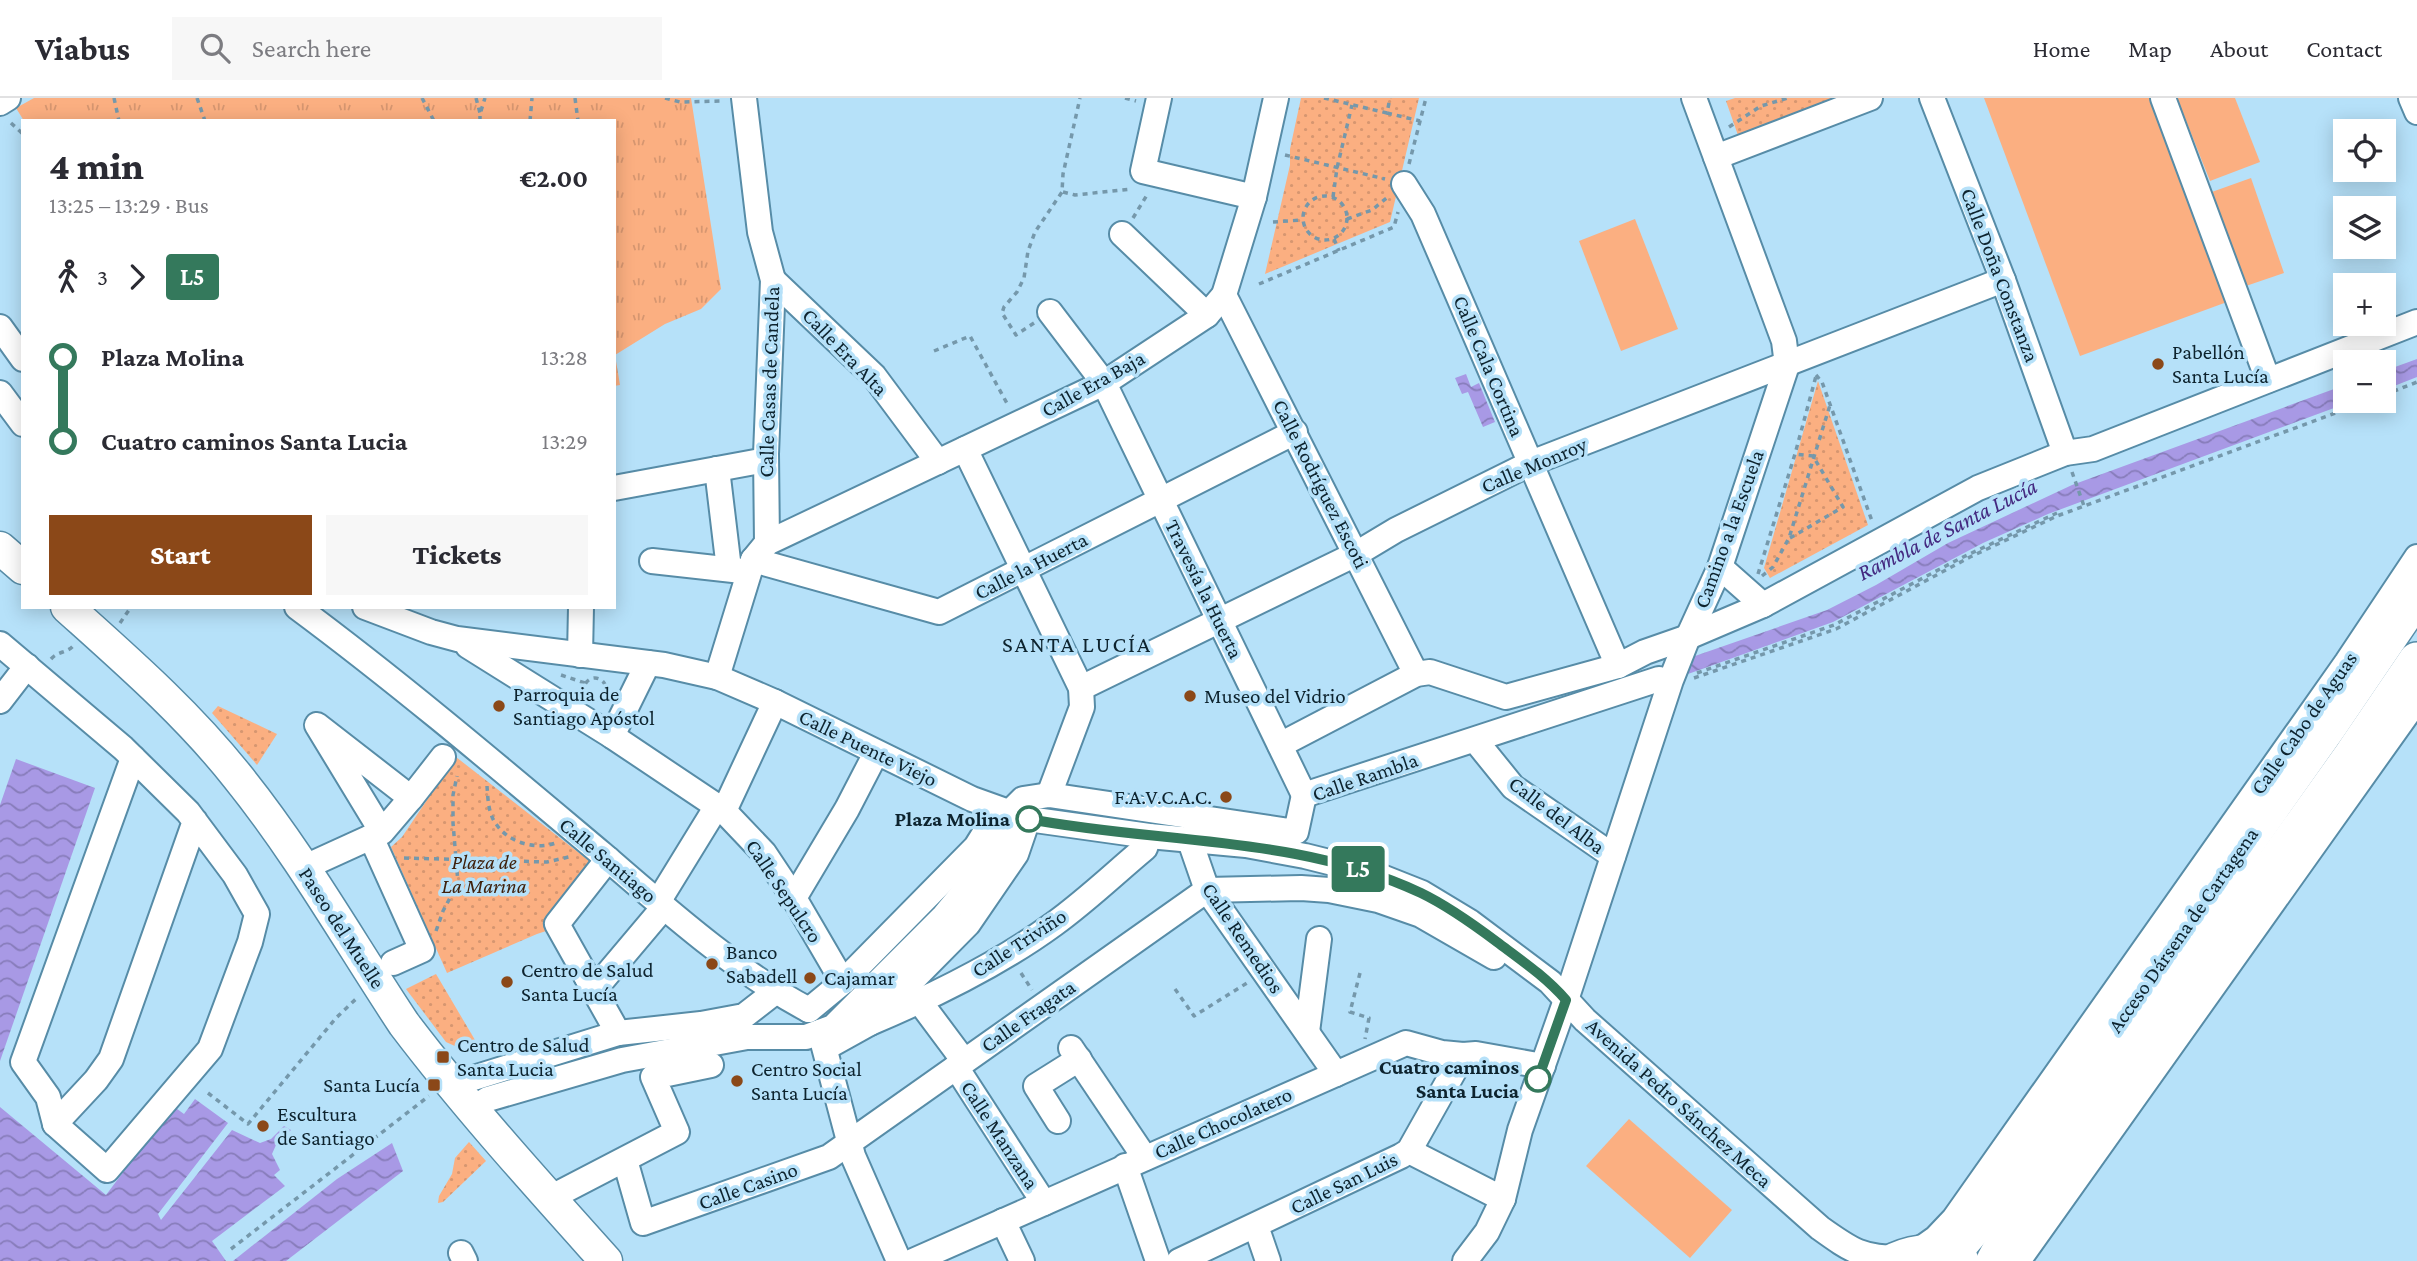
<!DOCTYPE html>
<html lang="en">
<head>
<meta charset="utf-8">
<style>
	:root { --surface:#fff; --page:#f7f7f7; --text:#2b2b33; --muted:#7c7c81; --line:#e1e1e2; --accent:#8b4818 }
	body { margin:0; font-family:"Crimson Pro",serif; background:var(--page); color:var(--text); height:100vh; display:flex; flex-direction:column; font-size:26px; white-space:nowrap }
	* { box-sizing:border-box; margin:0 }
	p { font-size:23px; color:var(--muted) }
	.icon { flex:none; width:38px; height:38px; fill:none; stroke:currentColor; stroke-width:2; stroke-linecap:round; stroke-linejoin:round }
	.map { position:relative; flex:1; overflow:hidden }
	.panel { position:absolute; left:21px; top:21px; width:595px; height:490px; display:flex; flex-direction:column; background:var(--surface); border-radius:0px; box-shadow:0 4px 18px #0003 }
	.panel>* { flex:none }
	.badge { padding:0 14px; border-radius:5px; font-size:24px; line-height:46px }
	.tools { position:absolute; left:2333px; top:21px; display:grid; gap:14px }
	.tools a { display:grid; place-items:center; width:63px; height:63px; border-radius:0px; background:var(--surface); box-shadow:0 4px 18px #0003; font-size:35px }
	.map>.badge { position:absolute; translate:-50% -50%; box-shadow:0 0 0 4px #fff }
	.legs { display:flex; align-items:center; gap:10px; height:77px; padding:0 28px; font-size:23px }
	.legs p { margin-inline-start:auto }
	.summary { display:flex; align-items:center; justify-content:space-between; height:119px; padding:0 28px }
	h1 { font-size:38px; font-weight:800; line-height:52px }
	.button { display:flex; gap:14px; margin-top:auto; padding:14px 28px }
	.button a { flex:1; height:80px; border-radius:0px; background:var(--accent); color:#fff; font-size:28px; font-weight:800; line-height:80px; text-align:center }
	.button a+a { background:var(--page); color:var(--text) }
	ul { padding:0 28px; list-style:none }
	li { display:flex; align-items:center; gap:24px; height:84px; font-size:26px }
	li i { display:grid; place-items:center; width:10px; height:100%; margin:0 9px; background:currentColor }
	li i::after { content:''; width:18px; height:18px; margin:-9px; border:5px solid; border-radius:50%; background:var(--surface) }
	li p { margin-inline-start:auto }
	li:first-child i { background:linear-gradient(#0000 50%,currentColor 0) }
	li:last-child i { background:linear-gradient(currentColor 50%,#0000 0) }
	header { display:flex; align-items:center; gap:42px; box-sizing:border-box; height:98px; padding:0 35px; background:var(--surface); border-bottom:2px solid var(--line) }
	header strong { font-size:33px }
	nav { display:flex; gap:38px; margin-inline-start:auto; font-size:24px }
	.search { width:490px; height:63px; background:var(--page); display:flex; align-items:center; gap:18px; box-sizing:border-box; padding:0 24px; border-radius:0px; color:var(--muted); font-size:26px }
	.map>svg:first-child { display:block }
</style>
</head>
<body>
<header>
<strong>Viabus</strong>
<div class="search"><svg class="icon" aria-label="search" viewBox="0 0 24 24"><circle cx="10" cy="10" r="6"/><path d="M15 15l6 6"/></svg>Search here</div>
<nav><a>Home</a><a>Map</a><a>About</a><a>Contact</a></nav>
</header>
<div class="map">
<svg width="2417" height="1163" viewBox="0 0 2417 1163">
	<defs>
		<pattern id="grass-tufts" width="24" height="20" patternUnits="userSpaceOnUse" patternTransform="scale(1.75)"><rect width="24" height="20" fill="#fbaf81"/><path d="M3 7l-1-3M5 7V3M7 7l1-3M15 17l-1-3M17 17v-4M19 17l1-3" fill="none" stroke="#d69670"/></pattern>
		<pattern id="park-dots" width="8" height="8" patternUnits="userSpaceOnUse" patternTransform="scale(1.75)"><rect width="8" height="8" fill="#fbaf81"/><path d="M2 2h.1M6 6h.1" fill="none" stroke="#d69670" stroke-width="1.8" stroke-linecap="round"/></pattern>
		<pattern id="water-waves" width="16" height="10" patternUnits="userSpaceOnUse" patternTransform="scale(1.75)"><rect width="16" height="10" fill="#a899e5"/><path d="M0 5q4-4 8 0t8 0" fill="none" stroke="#877cba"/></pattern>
	</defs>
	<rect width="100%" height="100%" fill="#b6e1f9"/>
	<!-- grass -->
	<polygon fill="url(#grass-tufts)" points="34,0 691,0 721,191 701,211 665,226 615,257 620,287 614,288 614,23 24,23 16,10"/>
	<!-- park -->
	<g fill="url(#park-dots)">
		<polygon points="1301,0 1419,0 1390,124 1265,176 1290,67 1290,51"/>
		<polygon points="1735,0 1852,0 1740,43 1726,3"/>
		<polygon points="1818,283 1868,427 1770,480 1764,470"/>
		<polygon points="218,608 277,636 257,667 212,615"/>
		<polygon points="456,659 606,776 564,827 537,836 447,875 391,749 402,739"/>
		<polygon points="436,876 475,942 457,949 446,944 406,891"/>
		<polygon points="469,1044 486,1063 443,1104 438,1105 439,1098 452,1076 455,1060"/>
	</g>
	<!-- pitch -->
	<g fill="#fbaf81">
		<polygon points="1984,0 2155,0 2227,204 2080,258"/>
		<polygon points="2177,0 2235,0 2260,64 2210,83"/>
		<polygon points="2251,80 2284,175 2243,189 2209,95"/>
		<polygon points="1635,121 1678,231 1621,253 1579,143"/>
		<polygon points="1629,1021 1732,1112 1690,1160 1586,1068"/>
	</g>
	<!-- water -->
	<g fill="url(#water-waves)">
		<polygon points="2417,261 2417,279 2384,292 2384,273"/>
		<polygon points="1466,276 1471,289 1479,285 1495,324 1483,329 1468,294 1462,296 1455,280"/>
		<polygon points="2345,287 2345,303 2353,303 2048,416 1983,445 1833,524 1688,576 1695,558 1827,512 1876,487 1948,445 2072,387"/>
		<polygon points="16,661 95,690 0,963 0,707"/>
		<polygon points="195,1001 228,1025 158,1116 161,1122 232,1032 260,1045 271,1041 284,1028 291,1032 276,1047 272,1056 280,1072 274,1077 285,1088 212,1143 226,1163 0,1163 0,1009 106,1097 173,1008 184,1016"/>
		<polygon points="392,1045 403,1073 286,1163 233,1163 337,1081"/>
	</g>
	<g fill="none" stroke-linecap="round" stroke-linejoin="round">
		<defs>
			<g id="minor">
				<polyline points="744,0 760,134 773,182 766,356 767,445"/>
				<polyline points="1159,0 1143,73 1254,99"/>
				<polyline points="1932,0 2003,182 2065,355"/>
				<polyline points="2163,0 2268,282"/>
				<polyline points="2411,0 2417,14"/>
				<polyline points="0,5 8,0"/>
				<polyline points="1716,59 1870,0"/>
				<polyline points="1404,86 1423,116 1618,568"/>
				<polyline points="1122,136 1207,217"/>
				<polyline points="773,182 874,278 938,364"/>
				<polyline points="1224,197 1416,576"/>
				<polyline points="1050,214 1104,285 1304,697"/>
				<polyline points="0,229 23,261"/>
				<polyline points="0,295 23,326"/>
				<polyline points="965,351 1081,590 1082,609 1049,697"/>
				<polyline points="717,371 729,471"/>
				<polyline points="614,390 766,362"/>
				<polyline points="753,462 939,514 1295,334"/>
				<polyline points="652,463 742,473"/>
				<polyline points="1720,469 1763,507"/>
				<path d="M297,509C402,587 502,672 602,756C665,810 736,874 809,912"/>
				<path d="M365,509L431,534L457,541L664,567L717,579L775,604L972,701L1028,721L1149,738L1246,747L1305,758L1369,774L1422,795L1470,824L1550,884L1585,922L1820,1130C1852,1153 1862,1160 1902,1160"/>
				<polyline points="0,546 123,650 188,714 235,777 257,816 250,844 210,951 107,1072 55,1026 96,982 111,961 195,723"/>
				<polyline points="468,548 612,638 724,713 764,755 794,800 843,884"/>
				<polyline points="580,557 581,509"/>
				<polyline points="717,579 753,462 767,445 1104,285 1207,217 1224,197 1254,99 1276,0"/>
				<polyline points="1081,590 1356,456 1396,432 1531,365 2003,182"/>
				<polyline points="0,603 27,568"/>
				<polyline points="612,638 648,565"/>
				<polyline points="1475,642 1513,689 1613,758"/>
				<polyline points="1280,647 1416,576 1430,574 1506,599 1618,568 1645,554 1688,539 1763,507 1978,390 2065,355 2093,351 2417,224"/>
				<polyline points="1304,697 1659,581"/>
				<polyline points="411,700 443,659"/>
				<polyline points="724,713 775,604"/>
				<polyline points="371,739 422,852 393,865"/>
				<polyline points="1189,740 1207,792 1336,976"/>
				<polyline points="608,761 557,826 594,892 664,809"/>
				<polyline points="303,770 382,734 411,700 317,627 382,734"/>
				<polyline points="794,800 847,711 876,655"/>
				<polyline points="658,804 717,708"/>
				<polyline points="586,878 618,935"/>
				<polyline points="920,904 964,963"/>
				<polyline points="809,912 843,884 976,749 999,712"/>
				<path d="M870,925C934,898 998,867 1054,826C1086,803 1115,775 1145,750L1149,738"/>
				<polyline points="820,934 853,1058 899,1163"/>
				<polyline points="1307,934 1319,841"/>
				<polyline points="825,950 870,925 968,826 1016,756 1028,721"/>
				<polyline points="1071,950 1145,1060"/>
				<polyline points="956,969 1044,1105"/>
				<polyline points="451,987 618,935 701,926 744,918 775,894"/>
				<polyline points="472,1011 488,1001 622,962 747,939 806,939 833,929 944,818 997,754 1015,709 1023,701 1049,697 1296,734 1304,697"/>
				<polyline points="1058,1023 1036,988 1079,961"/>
				<polyline points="55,1026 48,999 23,964 133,660"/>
				<polyline points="1409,1053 1503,1101"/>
				<polyline points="625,1062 643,1125 829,1059 1207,792 1301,790 1329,792 1378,802 1421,817 1494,859"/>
				<polyline points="1125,1068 1158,1163"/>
				<polyline points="550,1100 677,1034 653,979 711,967"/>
				<polyline points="1003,1123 1022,1163"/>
				<polyline points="1256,1128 1268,1163"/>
				<polyline points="461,1155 465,1163"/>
				<polyline points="1912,1157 1936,1140 1954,1121 2347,564 2417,459"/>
				<polyline points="913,1163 1406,945 1442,955 1463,957 1476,956 1543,968"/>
				<polyline points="1179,1163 1401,1058 1409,1053 1463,957"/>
				<polyline points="1465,1163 1487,1134 1503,1101 1520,1032 1566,902 1671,582 1688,539 1720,469 1787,267 1784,243 1694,0"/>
				<polyline points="2018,1163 2417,602"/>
			</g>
			<g id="major">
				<polyline points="0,450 23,470"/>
				<path d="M67,509C126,562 187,615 237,678C300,756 349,843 404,926C467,1009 537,1086 606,1163"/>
			</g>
			<g id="highway">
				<polyline points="1940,1156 1955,1151 1978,1124 2328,628 2417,497"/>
				<path d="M1896,1163C1918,1153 1938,1153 1960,1163"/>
				<polyline points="1995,1163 2007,1141 2353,657 2417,563"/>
			</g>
		</defs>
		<!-- minor casing -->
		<use href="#minor" stroke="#578ca7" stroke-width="28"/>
		<!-- major casing -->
		<use href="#major" stroke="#578ca7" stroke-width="35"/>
		<!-- highway casing -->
		<use href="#highway" stroke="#578ca7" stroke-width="40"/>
		<!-- path -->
		<g stroke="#7598ab" stroke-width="3.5" stroke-dasharray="5 5" stroke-linecap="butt">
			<polyline points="114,0 119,23"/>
			<polyline points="197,0 205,23"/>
			<polyline points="422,0 434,23"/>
			<polyline points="476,0 480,15"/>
			<polyline points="575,0 578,23"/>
			<polyline points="665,0 680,4 722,3"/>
			<polyline points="1125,0 1136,3"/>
			<polyline points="1324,0 1387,15 1390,0"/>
			<polyline points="1387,15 1420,23"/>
			<polyline points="480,23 480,16 485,0"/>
			<polyline points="530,23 532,0"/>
			<polyline points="11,25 23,36"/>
			<polyline points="1729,29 1761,8 1788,0"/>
			<polyline points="1285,57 1385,81"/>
			<polyline points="1409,66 1426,0"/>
			<polyline points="1063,94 1075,97 1131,91"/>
			<circle cx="1325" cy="120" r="22"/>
			<polyline points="1333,99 1337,70 1352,7"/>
			<polyline points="1133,120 1147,97"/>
			<polyline points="1347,121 1372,112 1389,98"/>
			<polyline points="1273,124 1302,122"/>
			<polyline points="1334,141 1339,153"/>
			<polyline points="1259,186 1394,129 1398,114"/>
			<polyline points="1034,225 1016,237 1002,215 1004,209 1017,194 1024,180 1028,153 1035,134 1062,94 1063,76 1080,0"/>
			<polyline points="934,253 970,238 1009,309"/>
			<polyline points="1816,277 1822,284 1872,423"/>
			<polyline points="2384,297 2417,284"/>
			<polyline points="2072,374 2084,408"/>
			<polyline points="1790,440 1843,409 1813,358 1795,356"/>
			<polyline points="1758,476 1795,356 1816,278"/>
			<polyline points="1762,478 1773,469 1789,440 1830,307"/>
			<polyline points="120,525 131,509"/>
			<path d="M51,561C58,553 67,555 73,548"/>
			<polyline points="1697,575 1834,527 1959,461 2057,415"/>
			<polyline points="561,577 585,585"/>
			<circle cx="595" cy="591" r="11"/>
			<polyline points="1694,580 1836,531 1970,459 2057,418 2368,303"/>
			<path d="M487,688C488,701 488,715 496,726C509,745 535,752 556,745"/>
			<polyline points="404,760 547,764 573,758"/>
			<polyline points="436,833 443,813 458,785 453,725 453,697 457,678"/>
			<polyline points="1021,875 1032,892"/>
			<polyline points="1360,875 1350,914 1369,920 1365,941"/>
			<polyline points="1175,891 1194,918 1247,885"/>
			<polyline points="208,995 248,1026 336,920 358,899"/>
			<polyline points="231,1151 429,998"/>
		</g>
		<!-- minor -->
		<use href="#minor" stroke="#fff" stroke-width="24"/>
		<!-- major -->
		<use href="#major" stroke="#fff" stroke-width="32"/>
		<!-- highway -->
		<use href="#highway" stroke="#fff" stroke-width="37"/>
	</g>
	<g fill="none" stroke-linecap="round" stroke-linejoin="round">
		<defs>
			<path id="line-1" d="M1029,721C1159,746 1298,737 1421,795C1448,808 1473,826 1497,844C1521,862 1546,879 1566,902L1538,981"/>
		</defs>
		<!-- line-1 casing -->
		<use href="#line-1" stroke="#fff" stroke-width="16"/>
		<!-- line-1 -->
		<use href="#line-1" stroke="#34795c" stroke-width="10"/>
	</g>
	<!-- markers -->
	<g fill="#8b4818" stroke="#b6e1f9" stroke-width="2.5">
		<circle cx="2158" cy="266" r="7"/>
		<circle cx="1190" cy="598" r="7"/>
		<circle cx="499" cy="608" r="7"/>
		<circle cx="1226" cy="699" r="7"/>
		<circle cx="712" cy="866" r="7"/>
		<circle cx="810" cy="880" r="7"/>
		<circle cx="507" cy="884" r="7"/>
		<rect x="436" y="952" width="14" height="14" rx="3.5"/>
		<circle cx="737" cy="983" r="7"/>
		<rect x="427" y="980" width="14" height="14" rx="3.5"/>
		<circle cx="263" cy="1028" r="7"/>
	</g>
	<g fill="#fff" stroke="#34795c" stroke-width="3.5">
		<circle cx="1029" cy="721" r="12"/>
		<circle cx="1538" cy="981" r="12"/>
	</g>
	<g text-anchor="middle" stroke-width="7" stroke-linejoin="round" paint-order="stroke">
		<!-- street labels -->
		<g font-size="21" fill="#0d232e" stroke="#b6e1f9">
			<text transform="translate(2000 177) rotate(69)" y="7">Calle Doña Constanza</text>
			<text transform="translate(845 254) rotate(46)" y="7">Calle Era Alta</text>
			<text transform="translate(1489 268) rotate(67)" y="7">Calle Cala Cortina</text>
			<text transform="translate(769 284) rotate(-88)" y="7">Calle Casas de Candela</text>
			<text transform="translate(1093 286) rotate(-29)" y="7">Calle Era Baja</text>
			<text transform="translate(1534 367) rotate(-23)" y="7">Calle Monroy</text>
			<text transform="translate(1321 386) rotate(63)" y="7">Calle Rodríguez Escoti</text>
			<text transform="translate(1729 431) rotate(-70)" y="7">Camino a la Escuela</text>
			<text transform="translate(1031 468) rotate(-27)" y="7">Calle la Huerta</text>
			<text transform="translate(1204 491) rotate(64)" y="7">Travesía la Huerta</text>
			<text transform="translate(2304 625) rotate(-55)" y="7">Calle Cabo de Aguas</text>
			<text transform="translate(868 650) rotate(26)" y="7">Calle Puente Viejo</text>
			<text transform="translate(1365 679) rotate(-19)" y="7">Calle Rambla</text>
			<text transform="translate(1557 717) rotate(37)" y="7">Calle del Alba</text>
			<text transform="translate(608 762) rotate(40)" y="7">Calle Santiago</text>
			<text transform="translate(784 793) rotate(56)" y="7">Calle Sepulcro</text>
			<text transform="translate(342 830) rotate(57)" y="7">Paseo del Muelle</text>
			<text transform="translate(2183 832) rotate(-55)" y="7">Acceso Dársena de Cartagena</text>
			<text transform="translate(1243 840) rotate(56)" y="7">Calle Remedios</text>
			<text transform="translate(1019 845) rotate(-33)" y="7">Calle Triviño</text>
			<text transform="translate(1028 918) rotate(-35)" y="7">Calle Fragata</text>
			<text transform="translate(1679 1005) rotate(42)" y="7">Avenida Pedro Sánchez Meca</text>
			<text transform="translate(1223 1025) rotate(-24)" y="7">Calle Chocolatero</text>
			<text transform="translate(1000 1037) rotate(57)" y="7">Calle Manzana</text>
			<text transform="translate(1344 1085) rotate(-26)" y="7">Calle San Luis</text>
			<text transform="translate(748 1088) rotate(-20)" y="7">Calle Casino</text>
		</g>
		<!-- poi labels -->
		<g font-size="21" fill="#0d232e" stroke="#b6e1f9" text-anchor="start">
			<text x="2172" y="261">Pabellón<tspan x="2172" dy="24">Santa Lucía</tspan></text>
			<text x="513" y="603">Parroquia de<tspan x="513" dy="24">Santiago Apóstol</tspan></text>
			<text x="1204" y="605">Museo del Vidrio</text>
			<text x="1212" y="706" text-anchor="end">F.A.V.C.A.C.</text>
			<text x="726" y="861">Banco<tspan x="726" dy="24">Sabadell</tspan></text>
			<text x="521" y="879">Centro de Salud<tspan x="521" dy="24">Santa Lucía</tspan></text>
			<text x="824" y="887">Cajamar</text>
			<text x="457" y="954">Centro de Salud<tspan x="457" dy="24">Santa Lucia</tspan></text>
			<text x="751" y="978">Centro Social<tspan x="751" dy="24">Santa Lucía</tspan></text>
			<text x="420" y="994" text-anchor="end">Santa Lucía</text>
			<text x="277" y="1023">Escultura<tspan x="277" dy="24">de Santiago</tspan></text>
		</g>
		<!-- stop labels -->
		<g font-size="21" font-weight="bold" fill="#0d232e" stroke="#b6e1f9" text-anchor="end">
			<text x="1010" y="728">Plaza Molina</text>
			<text x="1519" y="976">Cuatro caminos<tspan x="1519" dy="24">Santa Lucia</tspan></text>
		</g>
		<!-- park labels -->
		<g font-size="21" font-style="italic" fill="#3f210c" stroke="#b6e1f9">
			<text x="484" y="771">Plaza de<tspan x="484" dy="24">La Marina</tspan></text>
		</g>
		<!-- water labels -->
		<g font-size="23" font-style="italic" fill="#442980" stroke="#b6e1f9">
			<text transform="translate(1947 431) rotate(-27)" y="8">Rambla de Santa Lucía</text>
		</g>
		<!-- neighbourhood labels -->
		<g font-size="23" letter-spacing="2" fill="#0d232e" stroke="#b6e1f9">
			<text x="1077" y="554">SANTA LUCÍA</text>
		</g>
	</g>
</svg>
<div class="tools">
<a><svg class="icon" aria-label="locate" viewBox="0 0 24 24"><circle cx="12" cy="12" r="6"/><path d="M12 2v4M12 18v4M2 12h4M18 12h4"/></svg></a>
<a><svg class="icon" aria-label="layers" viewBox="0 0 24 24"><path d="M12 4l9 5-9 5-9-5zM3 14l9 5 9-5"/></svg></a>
<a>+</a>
<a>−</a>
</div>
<b class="badge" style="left:1358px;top:771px;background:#34795c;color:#fff">L5</b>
<section class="panel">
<div class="summary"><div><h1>4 min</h1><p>13:25 – 13:29 · Bus</p></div><b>€2.00</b></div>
<div class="legs"><svg class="icon" aria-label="walk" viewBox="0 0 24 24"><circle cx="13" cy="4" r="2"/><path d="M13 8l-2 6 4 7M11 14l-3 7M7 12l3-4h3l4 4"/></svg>3<svg class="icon" aria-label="forward" viewBox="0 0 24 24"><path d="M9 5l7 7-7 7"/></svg><b class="badge" style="background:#34795c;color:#fff">L5</b></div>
<ul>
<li><i style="color:#34795c"></i><b>Plaza Molina</b><p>13:28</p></li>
<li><i style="color:#34795c"></i><b>Cuatro caminos Santa Lucia</b><p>13:29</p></li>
</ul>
<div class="button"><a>Start</a><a>Tickets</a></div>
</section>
</div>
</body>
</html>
